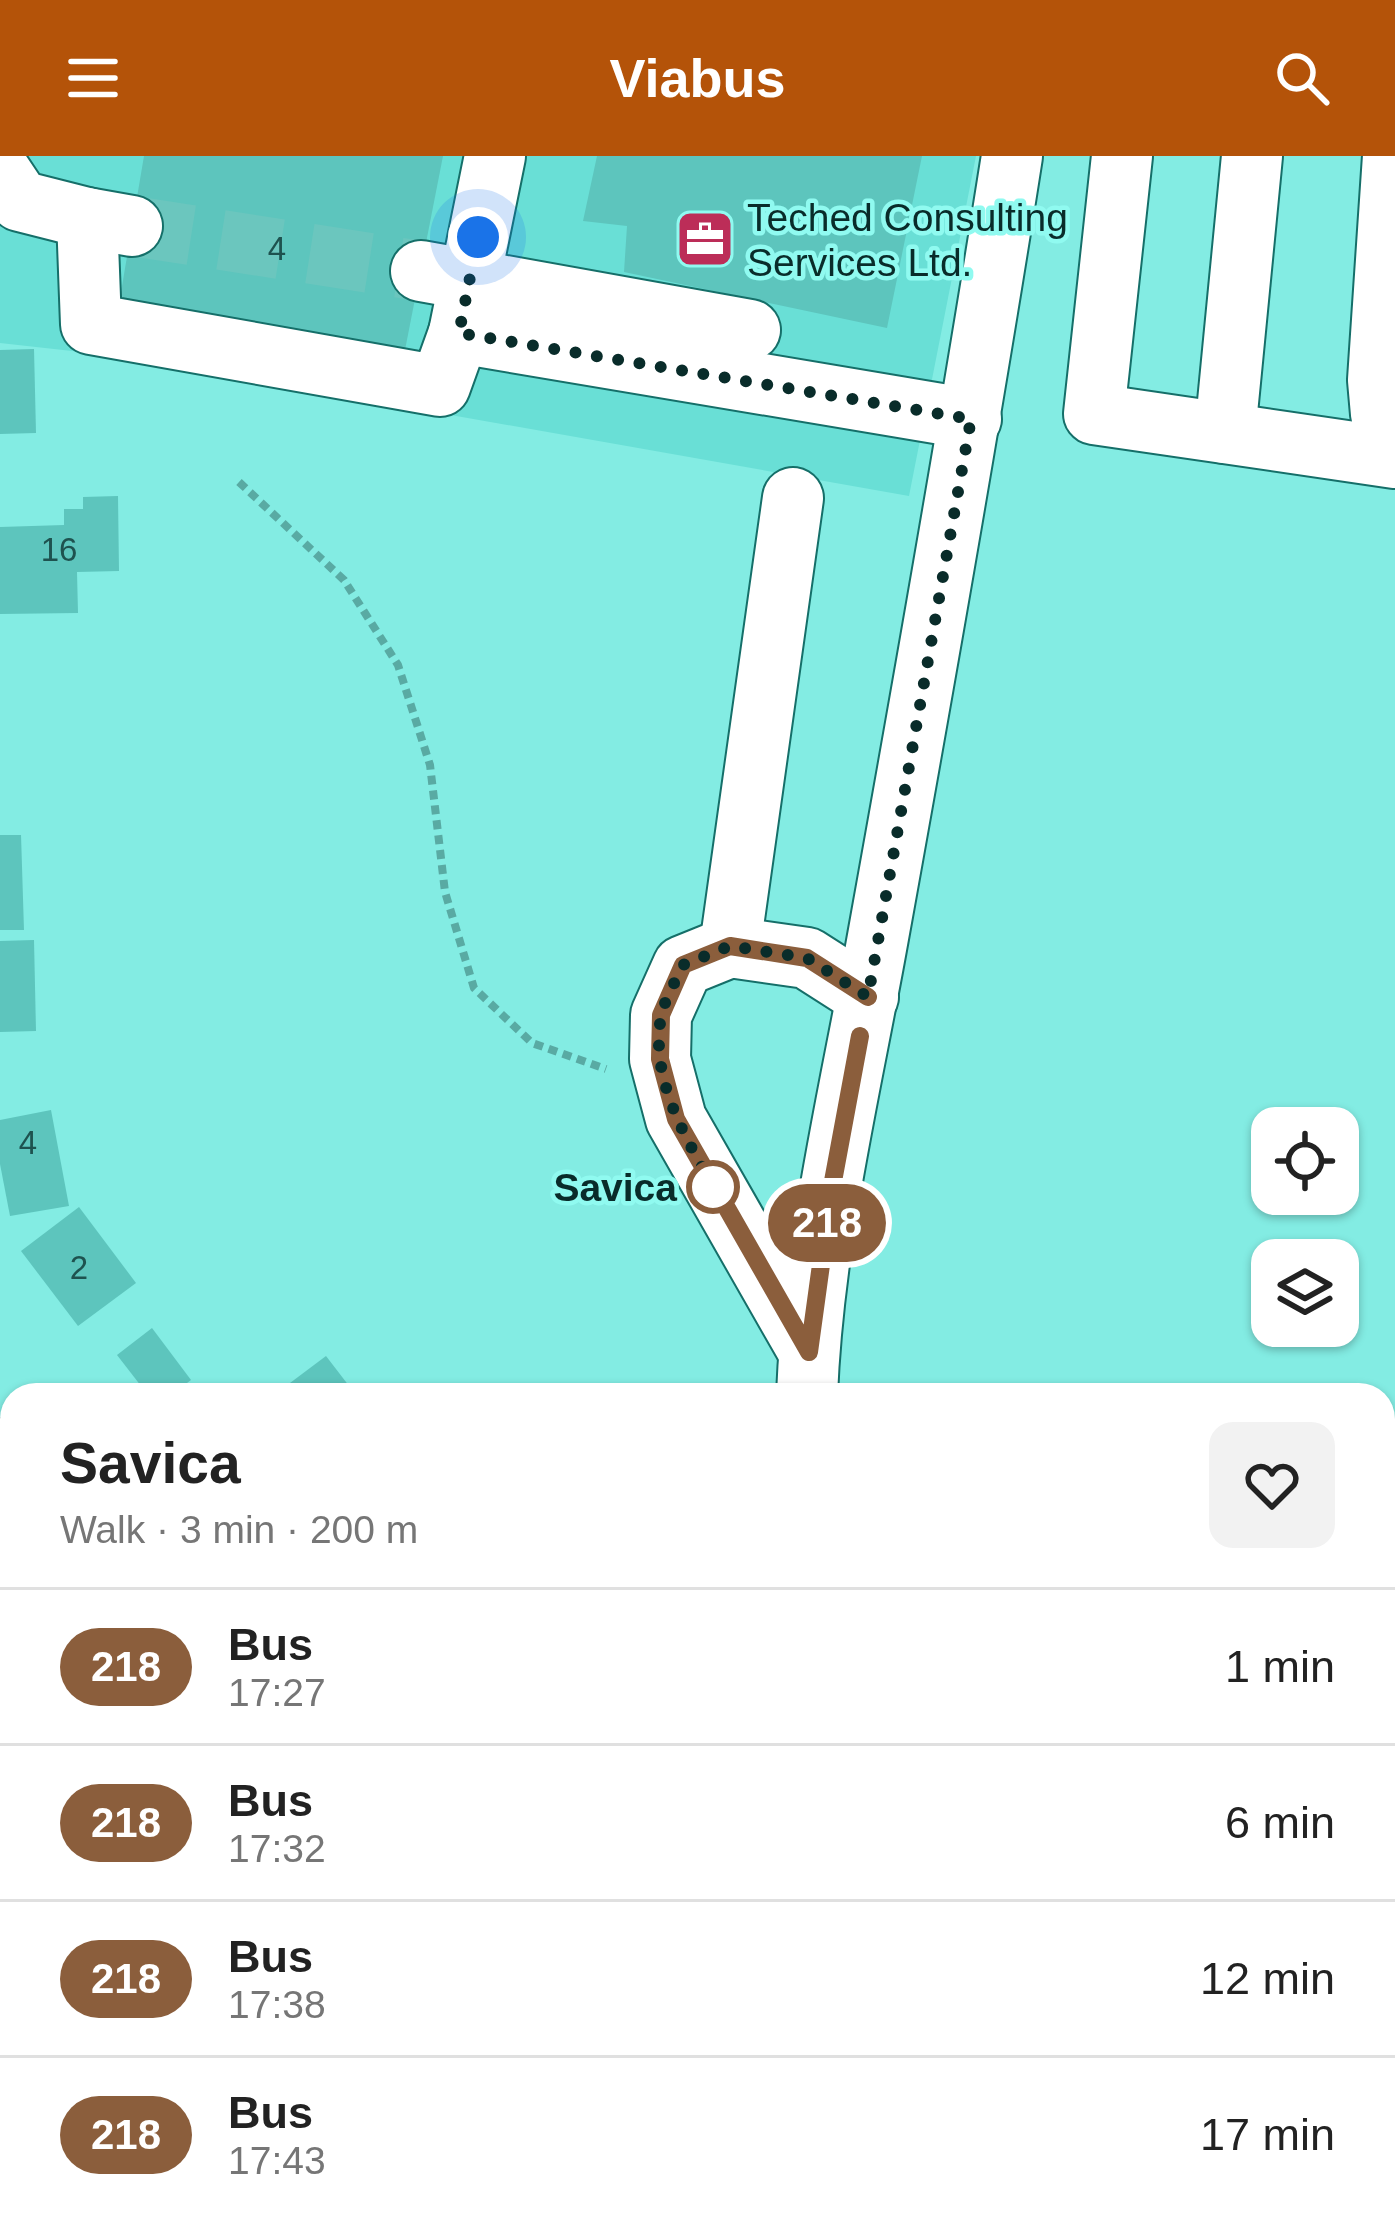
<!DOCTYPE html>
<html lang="en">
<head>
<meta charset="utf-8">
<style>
	:root { --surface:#fff; --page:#f2f2f2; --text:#222; --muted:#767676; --line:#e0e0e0; --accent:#b45309 }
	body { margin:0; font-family:Arial,sans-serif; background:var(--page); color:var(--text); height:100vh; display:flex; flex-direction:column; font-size:45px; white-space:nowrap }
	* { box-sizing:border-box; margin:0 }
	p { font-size:39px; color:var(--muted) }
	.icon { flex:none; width:66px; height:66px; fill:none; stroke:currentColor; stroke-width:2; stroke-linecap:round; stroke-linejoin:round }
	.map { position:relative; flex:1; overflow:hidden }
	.drawer { position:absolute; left:0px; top:1227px; width:1395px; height:855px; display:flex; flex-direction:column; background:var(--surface); border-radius:36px 36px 0 0; box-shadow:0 3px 9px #0004 }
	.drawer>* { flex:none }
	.badge { padding:0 24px; border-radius:39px; font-size:42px; line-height:78px }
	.buttons { position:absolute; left:1251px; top:951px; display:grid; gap:24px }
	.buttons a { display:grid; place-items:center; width:108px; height:108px; border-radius:24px; background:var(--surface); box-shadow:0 3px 9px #0004; font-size:60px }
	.you { position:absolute; width:60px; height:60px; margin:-30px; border:9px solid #fff; border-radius:50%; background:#1a73e8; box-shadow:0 0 0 18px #1a73e833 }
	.map>.badge { position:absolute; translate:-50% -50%; box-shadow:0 0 0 6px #fff }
	.round { display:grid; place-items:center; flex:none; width:126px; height:126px; border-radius:24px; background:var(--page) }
	.overview { display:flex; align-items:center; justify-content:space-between; height:204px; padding:0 60px }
	h1 { font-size:57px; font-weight:600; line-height:90px }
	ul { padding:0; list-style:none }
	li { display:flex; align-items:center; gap:36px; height:156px; padding:0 60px; border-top:3px solid var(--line) }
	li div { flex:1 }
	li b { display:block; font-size:45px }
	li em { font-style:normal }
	li .badge { min-width:132px; font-weight:700; text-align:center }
	header { display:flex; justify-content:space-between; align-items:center; height:156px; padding:0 60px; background:var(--accent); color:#fff; font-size:54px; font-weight:600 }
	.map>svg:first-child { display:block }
</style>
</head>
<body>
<header><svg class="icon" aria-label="menu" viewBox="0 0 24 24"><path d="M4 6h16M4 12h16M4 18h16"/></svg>Viabus<svg class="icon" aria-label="search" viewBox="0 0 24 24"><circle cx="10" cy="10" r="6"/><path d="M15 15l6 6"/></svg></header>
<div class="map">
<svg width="1395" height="2080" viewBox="0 0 1395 2080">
	<rect width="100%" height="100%" fill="#83ece3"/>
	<!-- built -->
	<polygon fill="#69dfd6" points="0,0 976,0 909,340 117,200 0,187"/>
	<!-- green -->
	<g fill="#dca9b1">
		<polygon points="0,1316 12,1324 12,1893 2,1889 0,1892"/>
		<polygon points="1395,1431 1395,2080 1169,2080 1147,2070 1383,2070 1383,1435"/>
	</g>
	<!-- building -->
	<g fill="#5dc5bd">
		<polygon points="144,0 443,0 405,194 120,142"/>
		<polygon points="597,0 922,0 887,172 624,116 627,70 583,65"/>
		<polygon points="34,193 36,277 0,278 0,194"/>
		<polygon points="118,340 119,415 77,416 78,457 0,458 0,371 64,369 64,353 83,353 83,341"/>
		<polygon points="0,679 21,679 24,774 0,774"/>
		<polygon points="34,784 36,875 0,876 0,785"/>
		<polygon points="51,954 69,1050 10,1060 0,1008 0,964"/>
		<polygon points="79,1051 136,1127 78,1170 21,1095"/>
		<polygon points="152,1172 191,1224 171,1239 148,1239 117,1199"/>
		<polygon points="326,1200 356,1239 293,1239 286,1230"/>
	</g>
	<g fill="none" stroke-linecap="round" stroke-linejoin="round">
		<!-- minor-tunnel -->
		<polyline stroke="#6bc6be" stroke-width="60" stroke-dasharray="60 30" stroke-linecap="butt" points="132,70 421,115"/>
		<defs>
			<g id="minor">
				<polyline points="495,0 459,177 971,263"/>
				<polyline points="1122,0 1094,258 1395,302"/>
				<polyline points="1393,0 1378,224 1381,258 1395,285"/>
				<polyline points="0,15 20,45 87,62 132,70"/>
				<polyline points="87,62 91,168 440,230 459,177"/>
				<polyline points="421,115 750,174"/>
				<polyline points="1225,277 1252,0"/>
				<polyline points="730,791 793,342"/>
				<polyline points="809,1196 676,963 660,903 661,859 683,810 730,791 807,802 868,841"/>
				<path d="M807,1239C813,1085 851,932 878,781C925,521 971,261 1012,0"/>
				<polyline points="0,1293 12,1301"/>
				<polyline points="845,2070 864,2080"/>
				<polyline points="1001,2070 1034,2080"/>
			</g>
		</defs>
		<!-- minor casing -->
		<use href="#minor" stroke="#156f69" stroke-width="64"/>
		<!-- path -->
		<polyline stroke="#59aaa3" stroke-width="8" stroke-dasharray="9 6" stroke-linecap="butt" points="239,326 344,424 398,509 430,609 445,736 474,832 532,887 606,913"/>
		<!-- minor -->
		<use href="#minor" stroke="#fff" stroke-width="60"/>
	</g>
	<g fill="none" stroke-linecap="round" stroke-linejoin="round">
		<defs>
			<polyline id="line" points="860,880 831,1036 809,1196 676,963 660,903 661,859 683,809 730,790 807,802 868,841"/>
		</defs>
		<!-- line casing -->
		<use href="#line" stroke="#fff" stroke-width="27"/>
		<!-- line -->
		<use href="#line" stroke="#8b5e3c" stroke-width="18"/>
		<!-- walk -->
		<path stroke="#092c2a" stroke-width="12" stroke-dasharray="0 21.6" d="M478,81L459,177L971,263L868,841L807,802L730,790L683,809C676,825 664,844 661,861C649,928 691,990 721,1045L713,1031"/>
	</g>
	<!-- icons -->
	<defs>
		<symbol id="office-square" viewBox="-11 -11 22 22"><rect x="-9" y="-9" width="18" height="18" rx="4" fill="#bc2d58" stroke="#90faf0"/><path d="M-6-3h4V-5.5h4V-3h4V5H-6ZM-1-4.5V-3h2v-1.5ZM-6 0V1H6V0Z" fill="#fff"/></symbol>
	</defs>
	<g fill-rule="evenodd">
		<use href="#office-square" x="672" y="50" width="66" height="66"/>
	</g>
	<!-- markers -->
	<circle fill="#fff" stroke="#8b5e3c" stroke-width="6" cx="713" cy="1031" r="24"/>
	<g text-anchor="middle" stroke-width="9" stroke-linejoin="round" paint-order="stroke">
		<!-- number labels -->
		<g font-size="33" fill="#1e524f">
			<text x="277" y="104">4</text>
			<text x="59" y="405">16</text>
			<text x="28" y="998">4</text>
			<text x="79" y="1123">2</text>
		</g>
		<!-- poi labels -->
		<g font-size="39" fill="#092c2a" stroke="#90faf0" text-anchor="start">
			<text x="747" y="75">Teched Consulting<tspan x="747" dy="45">Services Ltd.</tspan></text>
		</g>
		<!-- stop labels -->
		<g font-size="39" font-weight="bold" fill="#092c2a" stroke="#90faf0" text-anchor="end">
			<text x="677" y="1045">Savica</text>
		</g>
	</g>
</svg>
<div class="buttons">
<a><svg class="icon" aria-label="locate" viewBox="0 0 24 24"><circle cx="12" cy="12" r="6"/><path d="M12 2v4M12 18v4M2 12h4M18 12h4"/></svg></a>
<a><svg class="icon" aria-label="layers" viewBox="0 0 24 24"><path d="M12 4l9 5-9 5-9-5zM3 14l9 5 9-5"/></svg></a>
</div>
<div class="you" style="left:478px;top:81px"></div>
<b class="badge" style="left:827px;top:1067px;background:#8b5e3c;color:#fff">218</b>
<section class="drawer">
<div class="overview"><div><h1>Savica</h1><p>Walk · 3 min · 200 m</p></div><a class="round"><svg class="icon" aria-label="heart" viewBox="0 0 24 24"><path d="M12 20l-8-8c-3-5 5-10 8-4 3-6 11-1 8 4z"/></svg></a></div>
<ul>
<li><span class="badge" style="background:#8b5e3c;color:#fff">218</span><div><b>Bus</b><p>17:27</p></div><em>1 min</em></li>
<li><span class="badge" style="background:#8b5e3c;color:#fff">218</span><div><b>Bus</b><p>17:32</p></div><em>6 min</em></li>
<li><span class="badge" style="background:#8b5e3c;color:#fff">218</span><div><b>Bus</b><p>17:38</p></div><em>12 min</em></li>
<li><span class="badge" style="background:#8b5e3c;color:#fff">218</span><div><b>Bus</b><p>17:43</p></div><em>17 min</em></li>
</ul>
</section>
</div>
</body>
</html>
